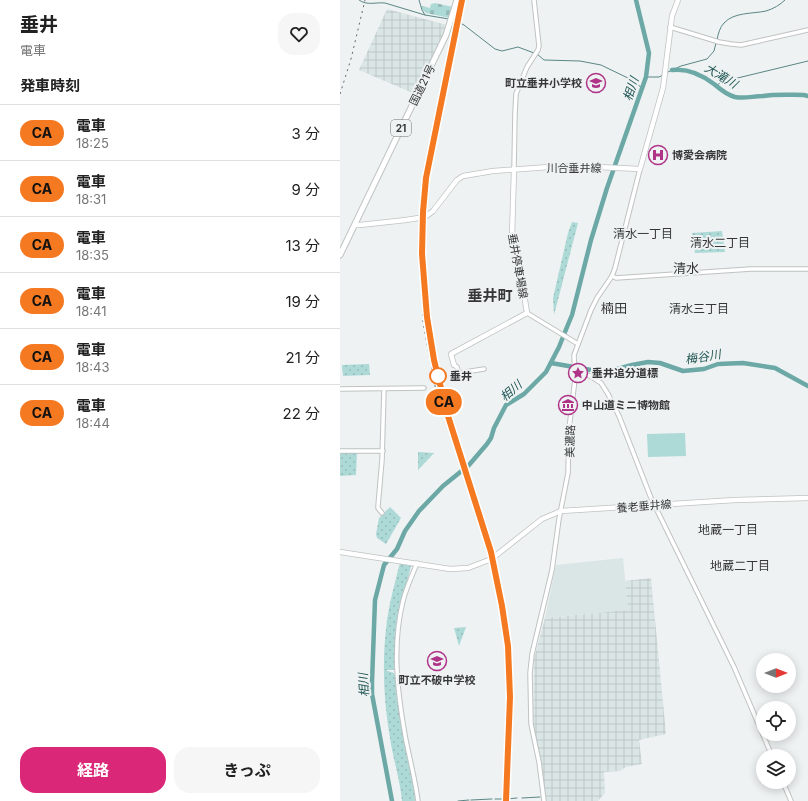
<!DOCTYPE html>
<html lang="ja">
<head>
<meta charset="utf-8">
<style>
	:root { --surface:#fff; --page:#f6f6f6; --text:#222; --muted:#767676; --line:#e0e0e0; --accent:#db2777 }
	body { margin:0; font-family:Inter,"Noto Sans JP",sans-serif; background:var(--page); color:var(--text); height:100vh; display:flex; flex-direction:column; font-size:15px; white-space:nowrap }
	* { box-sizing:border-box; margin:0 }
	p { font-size:13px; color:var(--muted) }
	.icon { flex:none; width:22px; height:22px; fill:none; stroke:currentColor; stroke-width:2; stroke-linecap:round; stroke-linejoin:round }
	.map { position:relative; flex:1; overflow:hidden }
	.details { display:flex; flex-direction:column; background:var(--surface); width:340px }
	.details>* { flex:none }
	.badge { padding:0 8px; border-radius:13px; font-size:14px; line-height:26px }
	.needle { width:26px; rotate:90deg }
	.controls { position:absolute; left:416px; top:653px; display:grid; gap:8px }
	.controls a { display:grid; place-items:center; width:40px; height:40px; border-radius:50%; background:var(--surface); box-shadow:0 2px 10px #0003; font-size:20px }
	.map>.badge { position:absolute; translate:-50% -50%; box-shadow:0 0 0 2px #fff }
	h2 { padding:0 20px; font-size:15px; line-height:36px }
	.round { display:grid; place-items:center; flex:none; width:42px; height:42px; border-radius:16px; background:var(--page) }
	.head { display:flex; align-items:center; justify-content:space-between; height:68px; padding:0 20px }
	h1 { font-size:19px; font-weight:700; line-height:30px }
	.button { display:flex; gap:8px; margin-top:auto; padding:8px 20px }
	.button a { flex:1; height:46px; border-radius:16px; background:var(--accent); color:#fff; font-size:16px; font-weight:700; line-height:46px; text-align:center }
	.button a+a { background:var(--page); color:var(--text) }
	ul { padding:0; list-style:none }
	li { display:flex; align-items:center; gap:12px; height:56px; padding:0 20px; border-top:1px solid var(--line) }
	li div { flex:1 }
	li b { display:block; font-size:15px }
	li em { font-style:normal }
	li .badge { min-width:44px; font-weight:700; text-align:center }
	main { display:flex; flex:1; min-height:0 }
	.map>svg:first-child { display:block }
</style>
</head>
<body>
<main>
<section class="details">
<div class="head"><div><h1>垂井</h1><p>電車</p></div><a class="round"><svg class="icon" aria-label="heart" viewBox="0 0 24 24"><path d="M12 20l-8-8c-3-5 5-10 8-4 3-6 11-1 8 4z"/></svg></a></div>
<h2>発車時刻</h2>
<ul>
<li><span class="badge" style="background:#f47921;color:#111">CA</span><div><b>電車</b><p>18:25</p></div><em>3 分</em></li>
<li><span class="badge" style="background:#f47921;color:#111">CA</span><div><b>電車</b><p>18:31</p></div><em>9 分</em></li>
<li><span class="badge" style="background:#f47921;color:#111">CA</span><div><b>電車</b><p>18:35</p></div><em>13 分</em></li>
<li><span class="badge" style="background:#f47921;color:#111">CA</span><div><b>電車</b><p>18:41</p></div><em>19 分</em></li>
<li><span class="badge" style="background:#f47921;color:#111">CA</span><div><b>電車</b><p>18:43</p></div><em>21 分</em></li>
<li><span class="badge" style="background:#f47921;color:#111">CA</span><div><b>電車</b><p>18:44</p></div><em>22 分</em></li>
</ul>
<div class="button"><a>経路</a><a>きっぷ</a></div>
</section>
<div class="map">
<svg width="468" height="801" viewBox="0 0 468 801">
	<defs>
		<pattern id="industrial-grid" width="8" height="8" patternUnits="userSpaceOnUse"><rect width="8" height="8" fill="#dae6e5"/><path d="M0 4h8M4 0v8" fill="none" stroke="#bcc6c5"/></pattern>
		<pattern id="cemetery-stones" width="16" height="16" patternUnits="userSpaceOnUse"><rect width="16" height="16" fill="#add9d7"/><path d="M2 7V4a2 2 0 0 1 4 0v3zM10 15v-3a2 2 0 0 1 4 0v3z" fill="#95bbb9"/></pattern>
		<pattern id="park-dots" width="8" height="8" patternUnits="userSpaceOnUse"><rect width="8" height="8" fill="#add9d7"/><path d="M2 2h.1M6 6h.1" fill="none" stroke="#95bbb9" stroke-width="1.8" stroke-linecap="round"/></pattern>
	</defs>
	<rect width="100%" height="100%" fill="#eef2f2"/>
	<!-- built -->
	<polygon fill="#dae6e5" points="283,558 288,610 205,618 216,565"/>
	<!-- industrial -->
	<g fill="url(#industrial-grid)">
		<polygon points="47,9 107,25 75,94 19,70"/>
		<polygon points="311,578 326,734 299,740 302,764 286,767 280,771 264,772 265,793 258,801 206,801 202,768 193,730 194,659 205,618 288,610 285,581"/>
	</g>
	<!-- grass -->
	<polygon fill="#add9d7" points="345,433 346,456 308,457 307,434"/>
	<!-- cemetery -->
	<polygon fill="url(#cemetery-stones)" points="95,3 113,7 110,18 86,13 81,8 82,6 90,8 91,4"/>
	<!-- park -->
	<g fill="url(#park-dots)">
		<polygon points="232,222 238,223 214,315 213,298 228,233"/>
		<polygon points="382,231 385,252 355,253 352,233"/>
		<polygon points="29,364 30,375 3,376 2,365"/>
		<polygon points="78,452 94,453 78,470"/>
		<polygon points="0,453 17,453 16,475 0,476"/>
		<polygon points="50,507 61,518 46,544 37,538 36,534 39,518"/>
		<path d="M60,563L71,566L59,614L55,645L54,670H45L54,673L56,678L74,780L75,801H62C60,779 53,759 50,738C43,698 42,659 47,620C50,600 55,582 60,563Z"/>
		<polygon points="126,627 119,646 114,628"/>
	</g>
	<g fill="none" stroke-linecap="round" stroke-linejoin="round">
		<!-- stream -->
		<g stroke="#5b8685" stroke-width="1">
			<path d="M19,0C27,6 36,2 45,3L85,15L109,19"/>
			<polyline points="79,0 82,10 85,15"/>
			<polyline points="114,20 124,25 155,49 162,51 178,47 194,53"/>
			<path d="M377,40C378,34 380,27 384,23C394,12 412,14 426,11C433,9 440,5 445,0"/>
			<polyline points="197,54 204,60 240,61 261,65 292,80 302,88"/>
			<polyline points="328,72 341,66 367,59 374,51 376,43"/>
			<polyline points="306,77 319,77 323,75"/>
			<polyline points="376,86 381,82 468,61"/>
			<polyline points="182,798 200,797"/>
			<polyline points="155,799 164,799"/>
			<polyline points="167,799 177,798"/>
			<polyline points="131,800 152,799"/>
			<polyline points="118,801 129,800"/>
		</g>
		<!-- river -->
		<g stroke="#6ba8a6" stroke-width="4.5">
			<path d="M332,70C348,68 361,74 374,84C381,90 387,95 395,97C405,99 413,96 423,96C436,94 450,95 464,95L468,96"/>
			<polyline points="211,363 257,371 270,371 292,365 308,362 320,363 343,371 364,369 378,364 403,363 435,368 468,386"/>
			<polyline points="52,801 32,694 32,682 35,600 44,565 57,549 65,531 79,511 103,486 129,465 147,444 151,438 154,428 166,405 184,394 206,372 219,347 227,327 232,315 251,240 267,188 306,77 309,53 296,0"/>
		</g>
		<defs>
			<g id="minor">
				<polyline points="330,27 379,42 391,44 401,45 468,30"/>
				<polyline points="174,169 175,113 176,94 187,67 198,50 199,46 194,0"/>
				<polyline points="272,276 276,278 411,269 468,269"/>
				<polyline points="187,313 238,344"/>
				<polyline points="114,365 117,367 119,373 144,369"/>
				<polyline points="236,371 250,376 261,383 268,394 279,416 311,498 394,667 432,756"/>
				<polyline points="0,389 84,388"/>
				<polyline points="0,451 43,451"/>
				<polyline points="42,513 38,508 38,506 42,460 44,389"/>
				<path d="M77,563C72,576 66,588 63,601C52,645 57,690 65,735C69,757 75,778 78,801"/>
				<polyline points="443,782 451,801"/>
				<polyline points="204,801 199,762 191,724 190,673 192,654 212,570 219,519 228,473 229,429 235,379 234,355 251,310 257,298 272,276 275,268 300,169"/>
			</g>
			<g id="major">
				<polyline points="93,211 117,180 123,176 153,171 209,167 236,166 300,169 323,88 332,16 338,0"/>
				<polyline points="15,225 20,225 66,220"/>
				<polyline points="114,365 111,354 187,313 177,248 172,237 174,169"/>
				<polyline points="0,552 110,569 128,568 149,560"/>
				<polyline points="154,557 202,519 221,511 395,500 468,498"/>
			</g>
			<polyline id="highway" points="0,255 106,35 117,0"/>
		</defs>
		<!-- minor casing -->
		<use href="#minor" stroke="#bfc3c2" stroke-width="5.5"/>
		<!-- major casing -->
		<use href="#major" stroke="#bfc3c2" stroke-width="6"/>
		<!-- highway casing -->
		<use href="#highway" stroke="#bfc3c2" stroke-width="7"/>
		<!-- minor -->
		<use href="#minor" stroke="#fff" stroke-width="3.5"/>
		<!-- major -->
		<use href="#major" stroke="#fff" stroke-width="4.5"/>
		<!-- highway -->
		<use href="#highway" stroke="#fff" stroke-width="5"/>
		<!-- rail -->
		<g stroke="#676969" stroke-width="1" stroke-dasharray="2 4" stroke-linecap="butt">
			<polyline points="121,0 88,157 81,215 81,255 83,322 95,386 152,566 160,606 166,646 169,697 165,801"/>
			<polyline points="0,94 11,59 25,0"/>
		</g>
		<defs>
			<polyline id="major-bridge" points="66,220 85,217 93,211"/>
		</defs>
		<!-- major-bridge casing -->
		<use href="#major-bridge" stroke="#bfc3c2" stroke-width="6" stroke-linecap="butt"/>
		<!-- major-bridge -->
		<use href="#major-bridge" stroke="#fff" stroke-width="4.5"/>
	</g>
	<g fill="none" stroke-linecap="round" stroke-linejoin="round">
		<defs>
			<polyline id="line" points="122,0 86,178 83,212 82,254 87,317 94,360 108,416 151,552 162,606 168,646 170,697 166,801"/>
		</defs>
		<!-- line casing -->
		<use href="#line" stroke="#fff" stroke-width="9"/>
		<!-- line -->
		<use href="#line" stroke="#f47921" stroke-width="6"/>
	</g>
	<!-- icons -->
	<defs>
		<symbol id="school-ring" viewBox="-11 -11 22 22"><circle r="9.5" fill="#eef2f2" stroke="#af3488" stroke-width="1.5"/><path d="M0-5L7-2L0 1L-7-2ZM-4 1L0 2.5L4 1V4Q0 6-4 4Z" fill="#af3488"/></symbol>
		<symbol id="hospital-ring" viewBox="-11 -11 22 22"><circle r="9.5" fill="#eef2f2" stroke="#af3488" stroke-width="1.5"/><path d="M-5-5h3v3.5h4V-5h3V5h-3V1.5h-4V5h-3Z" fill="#af3488"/></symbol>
		<symbol id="sight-ring" viewBox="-11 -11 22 22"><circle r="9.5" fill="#eef2f2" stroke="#af3488" stroke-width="1.5"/><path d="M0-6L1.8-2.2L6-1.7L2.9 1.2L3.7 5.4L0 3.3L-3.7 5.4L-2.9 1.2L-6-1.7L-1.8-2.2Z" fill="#af3488"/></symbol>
		<symbol id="museum-ring" viewBox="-11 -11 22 22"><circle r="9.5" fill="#eef2f2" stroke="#af3488" stroke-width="1.5"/><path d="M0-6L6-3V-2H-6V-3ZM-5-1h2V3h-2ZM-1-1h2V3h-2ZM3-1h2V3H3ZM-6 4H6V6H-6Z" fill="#af3488"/></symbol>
	</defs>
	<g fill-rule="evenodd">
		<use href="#school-ring" x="245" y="72" width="22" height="22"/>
		<use href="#hospital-ring" x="307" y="144" width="22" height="22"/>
		<use href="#sight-ring" x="227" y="362" width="22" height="22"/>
		<use href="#museum-ring" x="217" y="394" width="22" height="22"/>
		<use href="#school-ring" x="86" y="650" width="22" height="22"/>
	</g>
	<!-- markers -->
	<circle fill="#fff" stroke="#f47921" stroke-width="2" cx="98" cy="376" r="8"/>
	<g text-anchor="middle" stroke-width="4" stroke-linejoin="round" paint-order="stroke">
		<!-- shield labels -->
		<rect fill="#eef2f2" stroke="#6d7070" stroke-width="1" x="51" y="120" width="20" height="16" rx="3"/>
		<g font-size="10" font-weight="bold" fill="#363838">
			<text x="61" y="132">21</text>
		</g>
		<!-- poi labels -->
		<g font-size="11" font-weight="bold" fill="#363838" stroke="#eef2f2" text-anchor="start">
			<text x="242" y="87" text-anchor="end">町立垂井小学校</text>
			<text x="332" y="159">博愛会病院</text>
			<text x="252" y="377">垂井追分道標</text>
			<text x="242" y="409">中山道ミニ博物館</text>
			<text x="97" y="684" text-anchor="middle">町立不破中学校</text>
		</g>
		<!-- street labels -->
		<g font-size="11" fill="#363838" stroke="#eef2f2">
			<text transform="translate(82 85) rotate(-64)" y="4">国道21号</text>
			<text x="234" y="172">川合垂井線</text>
			<text transform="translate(178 266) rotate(80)" y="4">垂井停車場線</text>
			<text transform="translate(230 441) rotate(-88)" y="4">美濃路</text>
			<text transform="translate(304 506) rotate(-4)" y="4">養老垂井線</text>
		</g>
		<!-- stop labels -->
		<g font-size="11" font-weight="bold" fill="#363838" stroke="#eef2f2" text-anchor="start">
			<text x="110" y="380">垂井</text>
		</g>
		<!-- water labels -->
		<g font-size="12" font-style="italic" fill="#215655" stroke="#eef2f2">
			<text transform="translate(381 76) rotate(31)" y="4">大滝川</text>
			<text transform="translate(291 89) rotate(-71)" y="4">相川</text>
			<text transform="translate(363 357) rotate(-9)" y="4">梅谷川</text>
			<text transform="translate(171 391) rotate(-40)" y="4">相川</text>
			<text transform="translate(24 685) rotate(-94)" y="4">相川</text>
		</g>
		<!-- neighbourhood labels -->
		<g font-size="12" fill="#363838" stroke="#eef2f2">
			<text x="303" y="238">清水一丁目</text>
			<text x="380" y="247">清水二丁目</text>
			<text x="359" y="313">清水三丁目</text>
			<text x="388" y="534">地蔵一丁目</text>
			<text x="400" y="570">地蔵二丁目</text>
		</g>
		<!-- quarter labels -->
		<g font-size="13" fill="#363838" stroke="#eef2f2">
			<text x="346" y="273">清水</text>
			<text x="274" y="313">楠田</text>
		</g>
		<!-- district labels -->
		<g font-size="15" font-weight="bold" fill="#363838" stroke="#eef2f2">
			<text x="150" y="301">垂井町</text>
		</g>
	</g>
</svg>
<div class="controls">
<a><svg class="needle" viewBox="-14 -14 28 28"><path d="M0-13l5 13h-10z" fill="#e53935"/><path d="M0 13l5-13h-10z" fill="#767676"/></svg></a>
<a><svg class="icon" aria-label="locate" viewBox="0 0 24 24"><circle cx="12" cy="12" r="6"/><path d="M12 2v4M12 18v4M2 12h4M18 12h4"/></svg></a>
<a><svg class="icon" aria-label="layers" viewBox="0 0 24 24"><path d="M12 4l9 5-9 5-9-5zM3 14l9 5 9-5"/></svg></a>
</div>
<b class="badge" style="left:104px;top:402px;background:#f47921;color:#111">CA</b>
</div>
</main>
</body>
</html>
